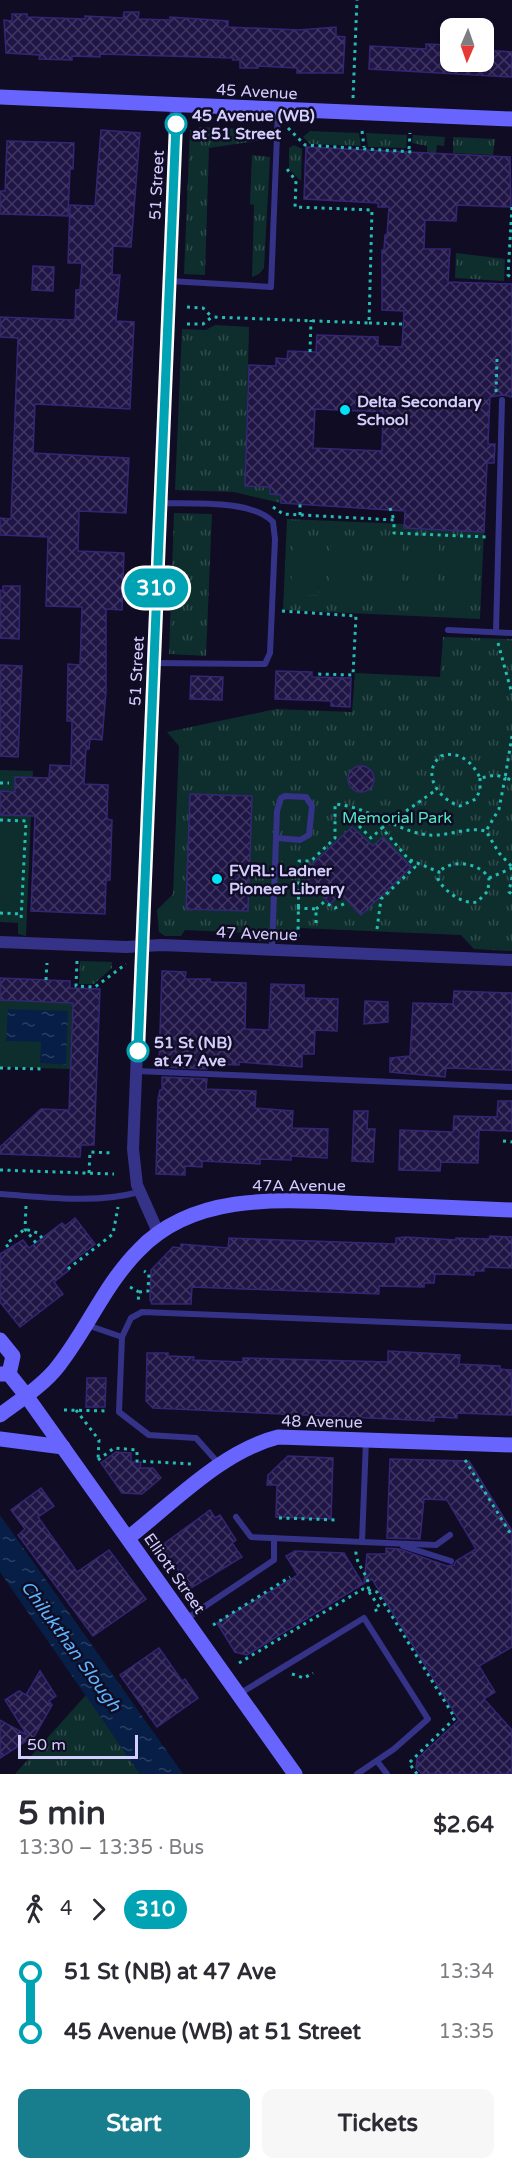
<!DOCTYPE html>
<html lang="en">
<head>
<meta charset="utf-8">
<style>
	:root { --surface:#fff; --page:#f7f7f7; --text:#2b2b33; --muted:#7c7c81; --accent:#187d8c }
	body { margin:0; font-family:"Varela Round",sans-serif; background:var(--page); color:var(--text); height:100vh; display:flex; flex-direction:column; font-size:22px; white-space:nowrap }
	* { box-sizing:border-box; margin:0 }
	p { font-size:20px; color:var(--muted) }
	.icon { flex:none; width:33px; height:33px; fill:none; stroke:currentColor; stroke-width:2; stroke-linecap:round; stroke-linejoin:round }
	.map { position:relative; height:1774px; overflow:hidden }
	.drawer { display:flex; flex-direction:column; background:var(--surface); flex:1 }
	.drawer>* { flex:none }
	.badge { padding:0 12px; border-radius:20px; font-size:21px; line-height:39px }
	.needle { width:39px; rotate:182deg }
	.fabs { position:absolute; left:440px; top:18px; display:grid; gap:12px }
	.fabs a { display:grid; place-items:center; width:54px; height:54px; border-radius:12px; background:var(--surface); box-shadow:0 3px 9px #0003; font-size:30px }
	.scale { position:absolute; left:18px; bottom:15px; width:120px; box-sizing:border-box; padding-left:6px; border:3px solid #d4ceff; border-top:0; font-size:16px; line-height:21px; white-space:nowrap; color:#d4ceff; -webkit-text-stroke:4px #100c24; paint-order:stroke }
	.map>.badge { position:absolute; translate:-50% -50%; box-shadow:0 0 0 3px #fff }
	.legs { display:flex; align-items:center; gap:9px; height:66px; padding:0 18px; font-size:20px }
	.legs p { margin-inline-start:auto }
	.headline { display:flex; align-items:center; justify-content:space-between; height:102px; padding:0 18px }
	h1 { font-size:33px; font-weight:800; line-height:45px }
	.button { display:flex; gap:12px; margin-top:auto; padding:12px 18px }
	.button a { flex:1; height:69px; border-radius:12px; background:var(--accent); color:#fff; font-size:24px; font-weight:800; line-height:69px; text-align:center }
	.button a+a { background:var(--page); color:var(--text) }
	ul { padding:0 18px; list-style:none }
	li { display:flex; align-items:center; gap:21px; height:60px; font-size:22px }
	li i { display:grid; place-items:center; width:9px; height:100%; margin:0 8px; background:currentColor }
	li i::after { content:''; width:15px; height:15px; margin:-8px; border:4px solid; border-radius:50%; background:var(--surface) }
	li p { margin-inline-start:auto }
	li:first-child i { background:linear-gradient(#0000 50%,currentColor 0) }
	li:last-child i { background:linear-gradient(currentColor 50%,#0000 0) }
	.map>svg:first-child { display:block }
</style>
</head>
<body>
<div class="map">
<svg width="512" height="1774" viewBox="0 0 512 1774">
	<defs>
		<pattern id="grass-tufts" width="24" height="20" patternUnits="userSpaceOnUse" patternTransform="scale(1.5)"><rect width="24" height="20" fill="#0e2e2d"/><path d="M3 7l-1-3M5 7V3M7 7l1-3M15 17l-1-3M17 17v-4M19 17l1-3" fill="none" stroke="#304b4c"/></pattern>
		<pattern id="water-ripples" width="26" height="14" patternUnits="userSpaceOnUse" patternTransform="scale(1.5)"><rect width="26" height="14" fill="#071f47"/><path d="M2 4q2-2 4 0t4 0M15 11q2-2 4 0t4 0" fill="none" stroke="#2a3e63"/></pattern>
		<pattern id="building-cross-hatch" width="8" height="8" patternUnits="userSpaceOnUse" patternTransform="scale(1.5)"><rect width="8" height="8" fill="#201646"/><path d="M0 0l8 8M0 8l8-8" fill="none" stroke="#403762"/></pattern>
	</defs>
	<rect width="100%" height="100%" fill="#100c24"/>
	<!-- grass -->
	<g fill="url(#grass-tufts)">
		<polygon points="199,127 270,130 269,139 209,148 205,275 184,274 190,130 199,131"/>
		<polygon points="310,131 359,133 361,146 310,144 303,137"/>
		<polygon points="366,133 407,135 406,148 368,147"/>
		<polygon points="413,135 445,137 444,146 437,145 436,153 427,153 427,146 412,143"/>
		<polygon points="453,137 495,139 493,155 453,153"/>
		<polygon points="294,145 302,149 301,181 289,169 289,148"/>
		<polygon points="252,155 270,157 264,268 259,274 252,277 254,205 250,204"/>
		<polygon points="456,253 505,259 504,281 455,278"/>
		<polygon points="215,325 249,327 245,486 270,487 281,495 281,503 234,492 175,490 182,329 206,330"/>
		<polygon points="174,513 212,514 206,656 169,654"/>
		<polygon points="287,519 404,524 405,528 484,532 480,619 283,610"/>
		<polygon points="443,637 512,639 512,951 474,949 461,935 299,928 284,942 256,941 249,933 185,930 181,936 165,936 159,932 157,910 173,894 179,746 167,732 276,709 352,712 355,673 440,677"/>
		<polygon points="80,961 112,962 112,968 94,984 79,984"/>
		<polygon points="86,1695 140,1774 15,1774"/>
	</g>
	<!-- pitch -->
	<g fill="#0e2e2d">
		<polygon points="293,538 319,539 318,595 291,595"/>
		<polygon points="331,539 357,540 356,597 329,596"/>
		<polygon points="377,542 403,543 401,600 375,599"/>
		<polygon points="413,544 439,544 437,601 411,601"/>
		<polygon points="448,544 474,545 472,602 446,601"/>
		<polygon points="0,770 33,771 26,936 18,934 18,923 0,922"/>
		<polygon points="0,978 70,981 70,988 73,988 70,1069 0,1067"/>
	</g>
	<!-- water -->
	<g fill="url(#water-ripples)">
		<polygon points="8,1009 68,1011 66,1065 40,1063 41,1042 6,1041"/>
		<polygon points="0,1515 183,1774 140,1774 0,1572"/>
	</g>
	<!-- building -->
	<g fill="url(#building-cross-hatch)" stroke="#352674" stroke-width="1.5" fill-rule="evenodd">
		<polygon points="124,12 139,12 138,19 170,20 170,17 228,21 228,27 299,30 336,27 336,36 345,37 343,73 297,73 297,68 258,66 258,68 240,68 240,60 233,60 233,58 100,54 100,57 72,56 72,60 39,59 40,55 6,53 4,20 12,21 12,14 27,14 27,17 85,19 85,16 123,18"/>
		<polygon points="426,44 450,45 450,62 483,62 483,50 512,52 512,77 369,69 370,46 426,49"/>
		<polygon points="101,130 140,133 131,247 113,246 112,275 120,275 116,321 134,322 130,409 35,404 33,453 129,458 126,513 79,511 78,551 124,553 122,610 106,609 106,692 102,740 90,739 89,749 86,749 84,784 108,785 107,819 112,820 110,880 106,880 105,914 31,911 35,816 0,815 0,791 15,792 15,777 49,778 50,765 71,766 72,721 67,721 68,664 80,665 82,607 46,606 48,537 0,535 0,518 11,519 18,338 0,337 0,317 75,320 76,290 80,290 82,263 68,263 70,205 95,206"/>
		<polygon points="7,141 74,143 73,169 70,169 68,216 0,214 0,191 5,191"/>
		<path d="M306,147L510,157L511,207L457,205L456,221L425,220L424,249H450L448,282L512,284V397L503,395L490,397L488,444H495L494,463H487L484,532L404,528L405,511L281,503V495L270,494V487L245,486L249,365L276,366V358L287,359L288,351L316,352L317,335L378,337V346L402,347L404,311L382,310V250H384L385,235H387L389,207H378V203L304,199ZM315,409L383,412L382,451L313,448Z"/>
		<polygon points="33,266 54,267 53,291 32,290"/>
		<polygon points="3,586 20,586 19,639 0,638 0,590 3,591"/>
		<polygon points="0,665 22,666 18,757 0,756"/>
		<polygon points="276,671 312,672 312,677 351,678 350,707 331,706 331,701 275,699"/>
		<polygon points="191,676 223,677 222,700 190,699"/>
		<circle cx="361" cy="779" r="13"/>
		<polygon points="190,794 252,796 248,911 186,909"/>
		<polygon points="352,827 373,846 383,837 411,867 361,915 341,894 330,904 308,880 310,878 304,872"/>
		<polygon points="162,971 186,972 185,979 210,979 210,982 246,983 245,1029 269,1030 271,984 304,985 304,998 338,999 337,1031 315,1030 314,1054 302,1054 302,1067 239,1062 239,1065 207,1064 207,1069 163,1067 163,1064 159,1064"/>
		<polygon points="0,978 70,981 70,988 100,989 94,1145 81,1145 80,1157 0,1154 0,1147 41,1109 69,1110 73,1003 0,1000"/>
		<polygon points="454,991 512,993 512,1070 446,1068 445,1077 390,1072 390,1058 410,1056 413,1003 453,1004"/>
		<polygon points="365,1001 388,1002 388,1022 364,1024"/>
		<polygon points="162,1077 207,1079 206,1089 256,1091 255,1108 293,1111 292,1128 328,1129 327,1158 291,1156 291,1160 260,1159 260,1164 202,1161 202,1167 185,1166 185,1175 156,1174 158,1099 160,1090 162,1090"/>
		<polygon points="498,1101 512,1101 512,1131 479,1130 478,1163 441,1162 440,1171 399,1170 400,1130 453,1132 454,1116 497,1117"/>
		<polygon points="354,1111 368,1111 367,1129 375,1129 373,1162 352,1161"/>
		<polygon points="75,1218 95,1244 66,1266 69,1270 54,1282 63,1294 20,1327 0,1302 0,1254 23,1240 29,1248 62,1223 65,1226"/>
		<polygon points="490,1236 512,1237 512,1268 484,1267 484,1271 474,1271 474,1275 435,1274 434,1283 424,1283 424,1287 379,1286 379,1294 192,1287 191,1304 152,1304 150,1300 151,1270 173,1247 181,1248 181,1244 228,1248 229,1238 396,1244 396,1238 406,1237 456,1240 456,1238 489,1239"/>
		<polygon points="388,1351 460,1355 459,1364 500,1366 500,1369 511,1370 512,1415 457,1413 457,1418 434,1417 434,1421 153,1408 146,1401 147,1353 168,1353 168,1356 194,1357 193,1360 243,1362 243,1358 388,1362"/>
		<polygon points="87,1378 106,1378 105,1407 86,1407"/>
		<polygon points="116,1452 131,1453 131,1462 141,1462 140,1468 153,1468 161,1478 142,1494 122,1493 101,1463"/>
		<polygon points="288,1456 333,1458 331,1519 276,1517 277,1485 267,1485 268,1475"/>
		<polygon points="390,1459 469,1461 512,1531 512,1647 479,1666 495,1692 484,1699 512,1730 512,1774 422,1774 416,1768 417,1759 459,1720 372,1579 364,1583 367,1554 386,1554 386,1548 399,1549 447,1566 454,1565 456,1561 476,1549 447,1500 424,1499 420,1539 387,1538"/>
		<polygon points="41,1488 54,1506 38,1517 77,1572 109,1550 146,1599 93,1636 18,1535 25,1529 11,1510"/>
		<polygon points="210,1510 215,1518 220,1515 236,1540 232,1543 242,1557 191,1588 161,1546"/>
		<polygon points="295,1551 344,1553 363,1584 247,1655 235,1652 217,1623 298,1575 286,1556"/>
		<polygon points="159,1648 182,1681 185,1679 198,1698 157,1727 120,1675"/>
		<polygon points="40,1671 56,1696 49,1701 52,1705 31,1742 29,1739 0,1758 0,1720 27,1735 5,1700 19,1691 26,1695"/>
	</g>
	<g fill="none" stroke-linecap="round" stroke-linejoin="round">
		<!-- path -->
		<g stroke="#24bdb3" stroke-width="3" stroke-dasharray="3 4.5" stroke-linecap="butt">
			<polyline points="353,98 357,0"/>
			<polyline points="288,128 305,145 414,152"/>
			<polyline points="362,131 364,147"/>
			<polyline points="409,149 410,133"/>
			<polyline points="512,207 508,275 512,278"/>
			<polyline points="187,307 203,308 212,317"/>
			<polyline points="369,323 403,324"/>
			<polyline points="187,324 203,324 212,317 369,323 372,210 295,207 296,181 287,169"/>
			<polyline points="310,352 311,320"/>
			<polyline points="496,392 497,358"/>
			<polyline points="273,507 283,514 394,520 394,533 487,537"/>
			<polyline points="390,508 394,520"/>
			<polyline points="300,515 300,504"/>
			<polyline points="282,611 356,616 353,675 316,674"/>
			<polyline points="498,643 512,694"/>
			<polyline points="512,736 505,778 512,780"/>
			<path d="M480,778V790L476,799L460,806C439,800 420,773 441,756C458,750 473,762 480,778L496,775L505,778L499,809L486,831"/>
			<polyline points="0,783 9,783"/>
			<polyline points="0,820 26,821 21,920"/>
			<polyline points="359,826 371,838 382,828"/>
			<path d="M410,860L439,872L438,879C444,891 463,905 477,902L488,891L489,878C480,863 452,858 439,872"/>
			<polyline points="512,877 509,892 512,894"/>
			<polyline points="489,878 512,868"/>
			<polyline points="297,908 316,909 316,926"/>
			<polyline points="316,909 324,902 335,908 346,903"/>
			<polyline points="0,913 22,914"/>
			<polyline points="377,929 381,899 415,867 382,828 436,790"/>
			<path d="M298,937L299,861H311L335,838V804C368,807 392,828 422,834C444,839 464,826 486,831L499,853L512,867"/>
			<polyline points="77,961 76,986 95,987 126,964"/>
			<polyline points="46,980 47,963"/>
			<polyline points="0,1068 44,1069"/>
			<polyline points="503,1141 512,1142"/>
			<polyline points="0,1170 114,1174"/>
			<polyline points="89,1173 90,1152 114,1153"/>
			<polyline points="26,1206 25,1229 36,1243"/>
			<polyline points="8,1247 6,1244 25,1229 38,1233 42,1238"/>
			<polyline points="68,1269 113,1234 118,1207"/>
			<polyline points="130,1287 139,1292 138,1303"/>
			<polyline points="139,1292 148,1291 149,1274 144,1271"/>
			<polyline points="64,1410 109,1411"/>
			<polyline points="76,1410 99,1440 98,1460"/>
			<polyline points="98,1460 114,1448 137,1450 137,1461 193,1464"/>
			<polyline points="465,1460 512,1536"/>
			<polyline points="279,1518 338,1520"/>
			<polyline points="368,1590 377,1592 455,1718 409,1763 417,1774"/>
			<polyline points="369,1592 380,1608 371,1613"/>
			<polyline points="213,1625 290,1577"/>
			<path d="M239,1663L363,1589L368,1590C371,1575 355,1566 356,1551"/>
			<polyline points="292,1674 304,1678 313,1673"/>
		</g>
		<!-- lane -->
		<g stroke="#353387" stroke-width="6">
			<polyline points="169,281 271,287 278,110"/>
			<polyline points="448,630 512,633"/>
			<polyline points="496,632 502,400"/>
			<path d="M153,663L265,664L270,653L275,539L273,522C252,499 189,504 159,503"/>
			<polyline points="272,950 277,811 281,798 285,796 306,797 312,806 309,835 300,840 277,838"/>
			<polyline points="137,1071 512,1087"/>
			<path d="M0,1194C45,1197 96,1204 139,1192"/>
			<polyline points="87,1325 122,1337 119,1412 149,1435 196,1438 220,1465"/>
			<polyline points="122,1337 131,1318 142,1312 512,1327"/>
			<polyline points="236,1517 251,1537 362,1542 366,1440"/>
			<polyline points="362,1542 436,1545 450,1535"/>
			<polyline points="403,1546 451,1561"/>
			<polyline points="186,1619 274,1560 274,1538"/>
			<polyline points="239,1694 364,1618 428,1719 394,1749 357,1774"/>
			<polyline points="377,1761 387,1774"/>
		</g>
		<!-- street -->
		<g stroke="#353387" stroke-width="12">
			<polyline points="0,942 126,947 162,945 512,960"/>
			<polyline points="158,1232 137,1185 133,1149 176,105"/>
		</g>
		<!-- secondary -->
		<g stroke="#6865ff" stroke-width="15">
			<polyline points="0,97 512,119"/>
			<polyline points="0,1340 13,1356 9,1374"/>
			<polyline points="0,1374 9,1374 25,1394 295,1774"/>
			<path d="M0,1415C19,1401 45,1384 59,1365C88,1328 105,1284 139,1250C198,1188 294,1201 371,1204C418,1206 465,1208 512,1210"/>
			<polyline points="0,1439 63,1447"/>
			<path d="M128,1538C173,1503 222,1451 278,1437L512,1445"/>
		</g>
	</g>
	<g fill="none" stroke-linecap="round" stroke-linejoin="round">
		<defs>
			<polyline id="line-1" points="138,1051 176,124"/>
		</defs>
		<!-- line-1 casing -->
		<use href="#line-1" stroke="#fff" stroke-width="14"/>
		<!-- line-1 -->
		<use href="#line-1" stroke="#00a3b4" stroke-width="9"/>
	</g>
	<!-- markers -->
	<g fill="#fff" stroke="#00a3b4" stroke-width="3">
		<circle cx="176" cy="124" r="10"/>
		<circle cx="138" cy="1051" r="10"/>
	</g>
	<g fill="#00e2f9" stroke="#100c24" stroke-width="2">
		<circle cx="345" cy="410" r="6"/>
		<circle cx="217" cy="879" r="6"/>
	</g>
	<g text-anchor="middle" stroke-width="5" stroke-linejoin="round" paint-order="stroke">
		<!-- street labels -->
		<g font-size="16" fill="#d4ceff" stroke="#100c24">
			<text transform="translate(257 91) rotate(3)" y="6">45 Avenue</text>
			<text transform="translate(156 185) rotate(-87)" y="6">51 Street</text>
			<text transform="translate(136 671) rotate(-87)" y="6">51 Street</text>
			<text transform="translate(257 933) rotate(2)" y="6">47 Avenue</text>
			<text x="299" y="1191">47A Avenue</text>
			<text transform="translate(322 1421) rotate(1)" y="6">48 Avenue</text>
			<text transform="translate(175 1573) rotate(55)" y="6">Elliott Street</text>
		</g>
		<!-- stop labels -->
		<g font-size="16" font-weight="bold" fill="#d4ceff" stroke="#100c24" text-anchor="start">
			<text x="192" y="121">45 Avenue (WB)<tspan x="192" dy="18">at 51 Street</tspan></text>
			<text x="154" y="1048">51 St (NB)<tspan x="154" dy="18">at 47 Ave</tspan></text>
		</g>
		<!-- poi labels -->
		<g font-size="16" font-weight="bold" fill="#d4ceff" stroke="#100c24" text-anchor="start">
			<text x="357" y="407">Delta Secondary<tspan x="357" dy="18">School</tspan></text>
			<text x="229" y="876">FVRL: Ladner<tspan x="229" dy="18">Pioneer Library</tspan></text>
		</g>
		<!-- park labels -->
		<g font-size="16" fill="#50e9c2" stroke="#100c24">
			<text x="397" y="823">Memorial Park</text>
		</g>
		<!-- water labels -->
		<g font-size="18" font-style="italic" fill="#5cb5ff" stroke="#100c24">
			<text transform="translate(71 1646) rotate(54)" y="6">Chilukthan Slough</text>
		</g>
	</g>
</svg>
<div class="fabs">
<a><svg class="needle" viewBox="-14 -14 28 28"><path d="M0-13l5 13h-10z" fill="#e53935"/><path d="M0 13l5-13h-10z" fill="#7c7c81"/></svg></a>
</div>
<div class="scale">50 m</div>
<b class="badge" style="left:156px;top:588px;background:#00a3b4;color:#fff">310</b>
</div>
<section class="drawer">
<div class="headline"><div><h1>5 min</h1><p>13:30 – 13:35 · Bus</p></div><b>$2.64</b></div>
<div class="legs"><svg class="icon" aria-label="walk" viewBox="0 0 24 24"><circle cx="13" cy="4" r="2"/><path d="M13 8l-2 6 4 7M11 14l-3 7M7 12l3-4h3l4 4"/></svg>4<svg class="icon" aria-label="forward" viewBox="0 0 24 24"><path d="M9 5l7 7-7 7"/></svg><b class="badge" style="background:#00a3b4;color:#fff">310</b></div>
<ul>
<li><i style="color:#00a3b4"></i><b>51 St (NB) at 47 Ave</b><p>13:34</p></li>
<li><i style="color:#00a3b4"></i><b>45 Avenue (WB) at 51 Street</b><p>13:35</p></li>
</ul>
<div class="button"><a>Start</a><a>Tickets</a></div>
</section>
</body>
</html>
